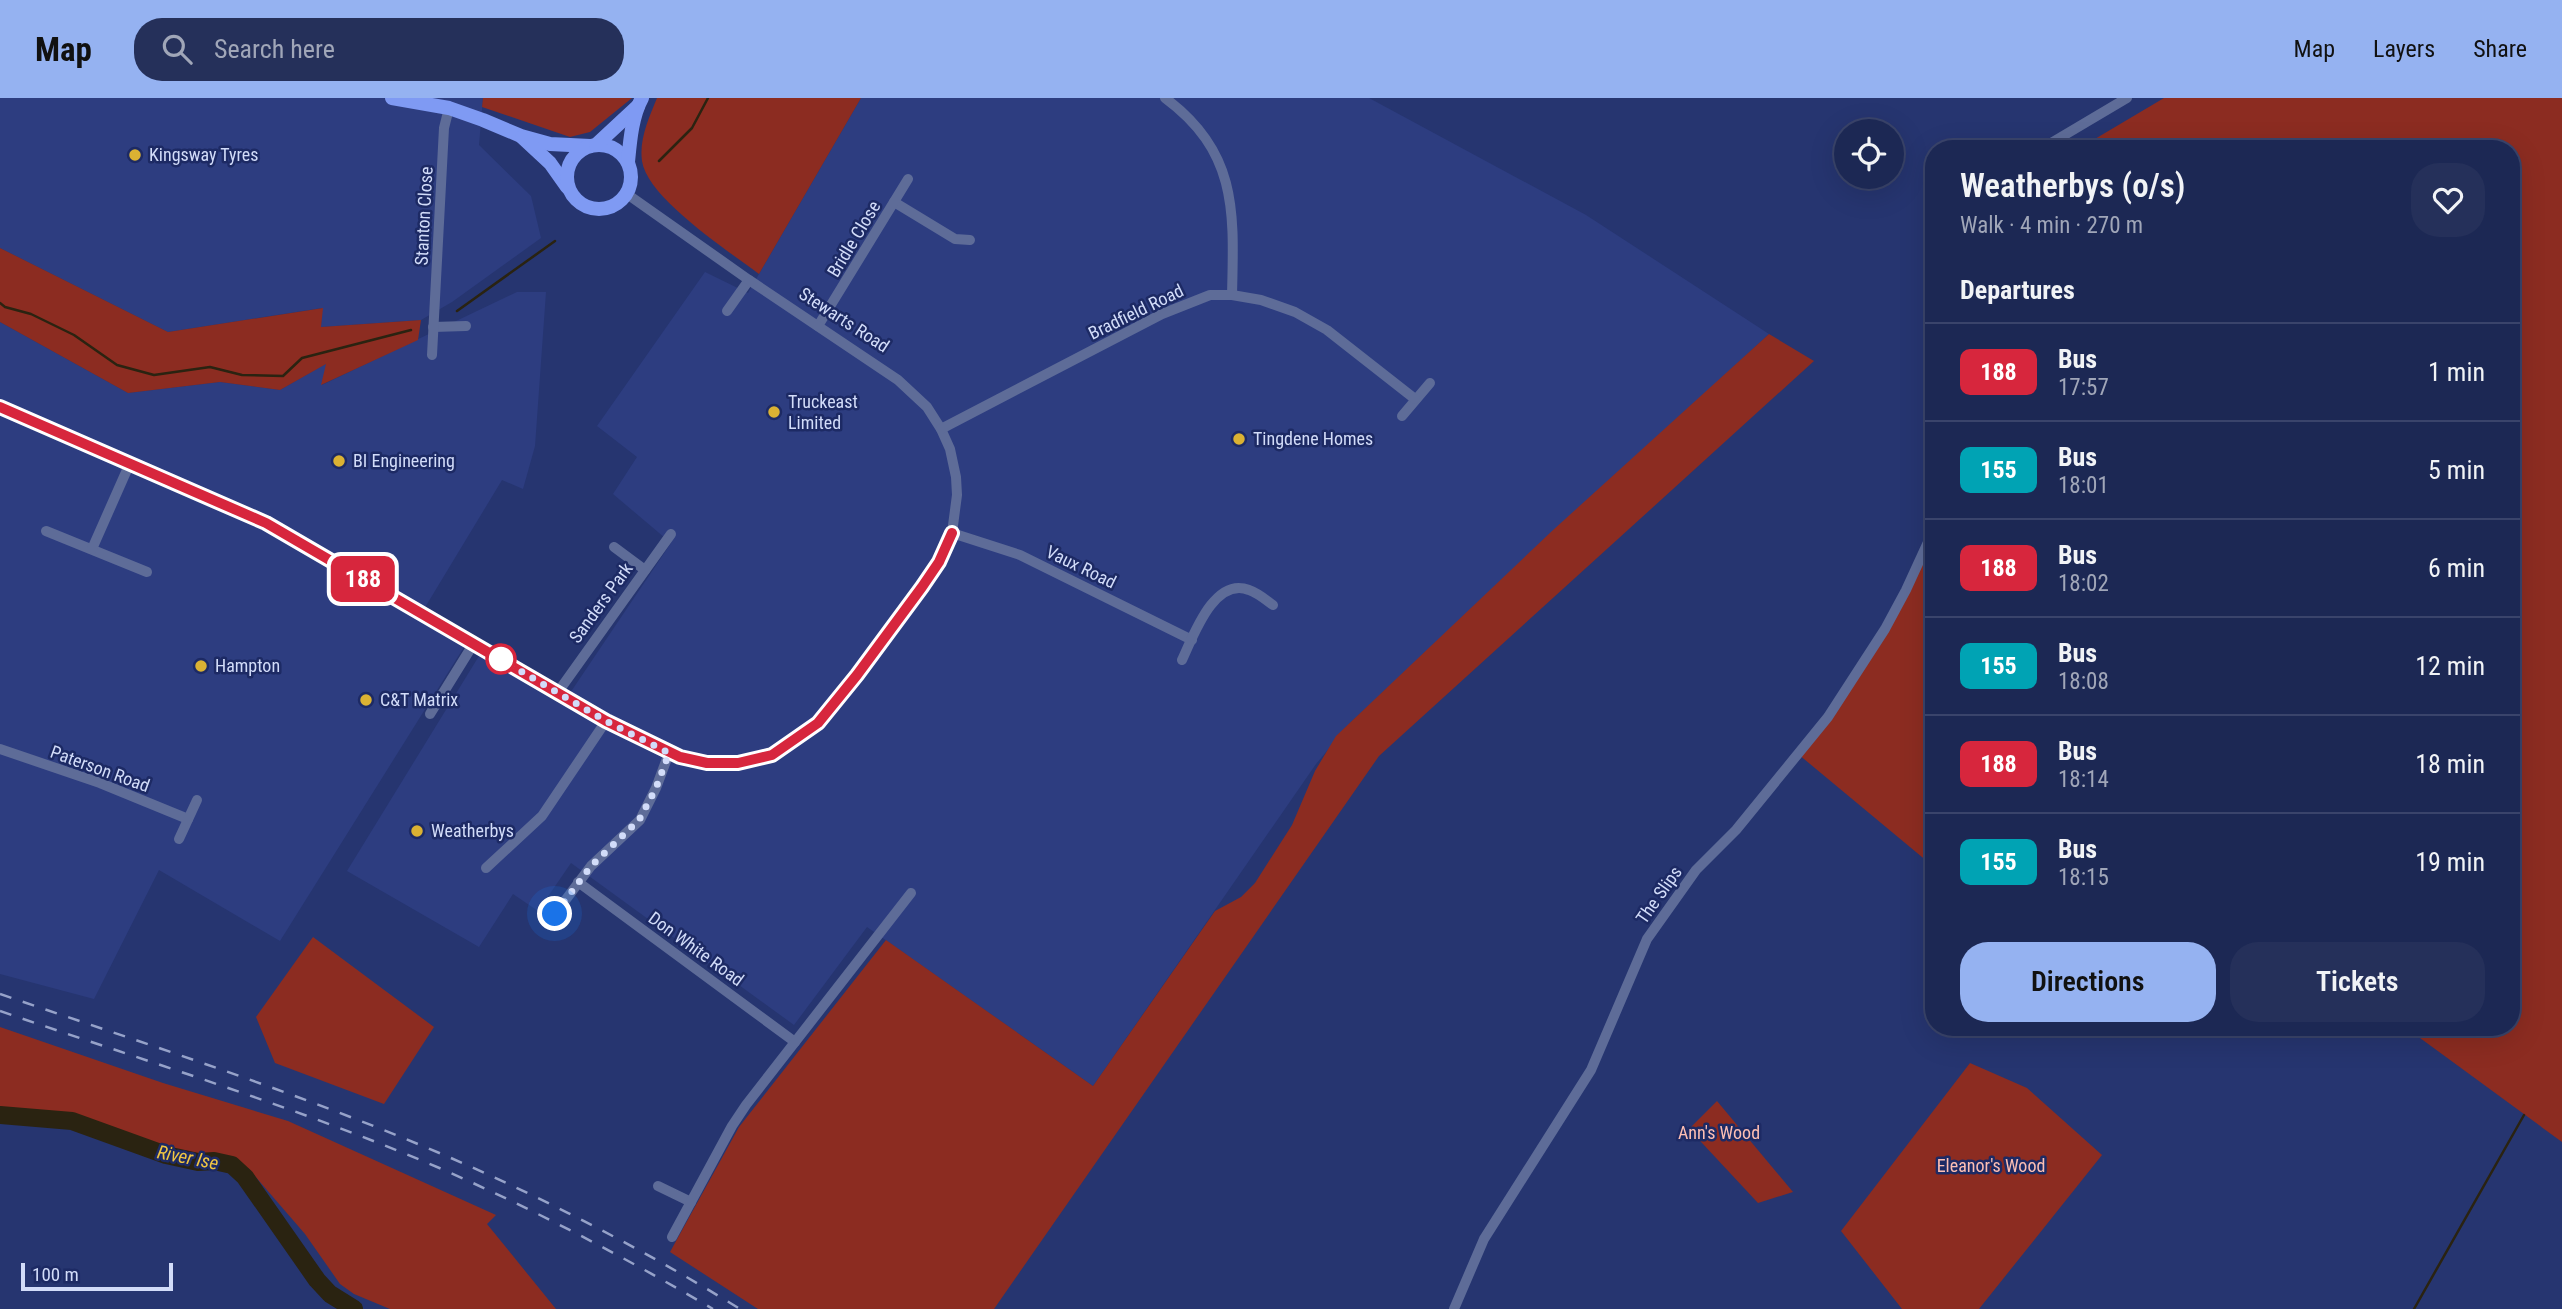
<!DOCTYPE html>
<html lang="en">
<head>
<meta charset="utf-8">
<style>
	:root { --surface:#1c2854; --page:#25305a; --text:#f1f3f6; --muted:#a0a6b8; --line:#3a446b; --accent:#95b2f1 }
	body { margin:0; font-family:"Roboto Condensed",sans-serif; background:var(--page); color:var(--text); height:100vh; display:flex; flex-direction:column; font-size:26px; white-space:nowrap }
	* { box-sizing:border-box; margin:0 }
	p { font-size:23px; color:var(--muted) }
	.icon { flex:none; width:38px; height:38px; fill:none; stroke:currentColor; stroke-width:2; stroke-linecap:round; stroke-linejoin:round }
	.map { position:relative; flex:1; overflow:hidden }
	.panel { position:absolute; left:1925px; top:42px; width:595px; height:896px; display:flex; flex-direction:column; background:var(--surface); border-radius:28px; box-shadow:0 7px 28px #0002,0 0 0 2px var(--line) }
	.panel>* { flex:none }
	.badge { padding:0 14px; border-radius:10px; font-size:24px; line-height:46px }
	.buttons { position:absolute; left:1834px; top:21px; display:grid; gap:14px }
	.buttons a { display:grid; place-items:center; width:70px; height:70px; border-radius:50%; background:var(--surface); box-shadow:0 7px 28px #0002,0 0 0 2px var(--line); font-size:35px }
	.scale { position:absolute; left:21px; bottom:18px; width:152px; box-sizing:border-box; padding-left:7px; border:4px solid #d2dcf9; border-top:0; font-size:19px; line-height:24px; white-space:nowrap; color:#d2dcf9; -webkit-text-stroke:5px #1d2a64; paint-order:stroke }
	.you { position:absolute; width:35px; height:35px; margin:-18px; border:5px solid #fff; border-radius:50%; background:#1a73e8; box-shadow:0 0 0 10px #1a73e833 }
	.map>.badge { position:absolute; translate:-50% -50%; box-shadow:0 0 0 4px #fff }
	h2 { padding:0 35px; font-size:26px; line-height:63px }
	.round { display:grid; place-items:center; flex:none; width:74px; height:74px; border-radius:28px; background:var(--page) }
	.summary { display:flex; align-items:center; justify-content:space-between; height:119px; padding:0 35px }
	h1 { font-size:33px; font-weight:600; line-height:52px }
	.cta { display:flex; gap:14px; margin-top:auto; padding:14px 35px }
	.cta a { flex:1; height:80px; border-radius:28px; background:var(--accent); color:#111; font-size:28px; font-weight:600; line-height:80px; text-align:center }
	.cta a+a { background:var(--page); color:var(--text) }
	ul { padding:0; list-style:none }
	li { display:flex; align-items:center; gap:21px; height:98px; padding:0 35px; border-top:2px solid var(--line) }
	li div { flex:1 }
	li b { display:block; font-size:26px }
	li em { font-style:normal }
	li .badge { min-width:77px; font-weight:700; text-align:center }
	header { display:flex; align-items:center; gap:42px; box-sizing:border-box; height:98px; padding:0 35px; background:var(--accent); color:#111 }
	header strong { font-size:33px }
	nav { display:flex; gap:38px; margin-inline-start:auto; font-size:24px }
	.search { width:490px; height:63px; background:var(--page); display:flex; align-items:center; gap:18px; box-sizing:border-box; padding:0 24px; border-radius:28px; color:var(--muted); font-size:26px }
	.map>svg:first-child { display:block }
</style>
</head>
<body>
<header>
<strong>Map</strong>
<div class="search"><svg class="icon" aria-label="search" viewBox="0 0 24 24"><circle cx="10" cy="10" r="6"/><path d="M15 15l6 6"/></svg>Search here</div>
<nav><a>Map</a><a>Layers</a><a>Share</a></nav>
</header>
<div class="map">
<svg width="2562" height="1211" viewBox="0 0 2562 1211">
	<rect width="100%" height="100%" fill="#263570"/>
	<!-- built -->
	<g fill="#2d3d80">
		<polygon points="0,0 483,0 479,47 531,98 541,140 452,204 421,222 321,229 322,210 168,234 0,150"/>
		<polygon points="861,0 1369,0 1586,117 1769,236 1351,624 1316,666 1093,988 867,829 794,927 571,765 538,813 513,796 479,849 347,773 479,558 562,607 671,445 613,396 637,359 597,328 705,174 748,195"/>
		<polygon points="517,194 546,194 535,348 523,391 502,382 418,521 464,549 280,843 159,772 94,901 0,876 0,224 128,295 220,284 280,292 327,265 322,287"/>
	</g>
	<!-- green -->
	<g fill="#8c2c21">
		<polygon points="483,0 632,0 590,34 570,39 482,9"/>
		<path d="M657,0H861L759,176C730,154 647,100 642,63C639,41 649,20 657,0Z"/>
		<polygon points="2164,0 2562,0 2562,1044 2405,929 2511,929 2511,51 2078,51"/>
		<polygon points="0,150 168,234 323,210 321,229 421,222 418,242 321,287 326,266 280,292 220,284 128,295 0,224"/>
		<polygon points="1769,236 1814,263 1379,658 994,1211 758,1211 670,1154 739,1029 886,842 1093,988 1215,813 1241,799 1255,785 1292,727 1315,673 1336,638 1552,433"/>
		<polygon points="1934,431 1934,769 1798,656 1885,531"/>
		<polygon points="313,839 434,929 384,1006 275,965 256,919"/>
		<polygon points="0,929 163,985 288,1023 496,1117 487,1126 556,1211 390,1211 354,1196 340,1186 305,1136 248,1070 240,1079 231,1067 214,1063 198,1064 166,1057 72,1023 0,1017"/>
		<polygon points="1970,965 2027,990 2102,1057 1979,1211 1902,1211 1841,1133"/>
		<polygon points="1717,1003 1793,1094 1758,1105 1689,1031"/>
	</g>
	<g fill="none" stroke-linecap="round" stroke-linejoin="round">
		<!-- stream -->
		<g stroke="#2a2311" stroke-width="2.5">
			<polyline points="659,63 692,30 708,0"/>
			<polyline points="0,205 5,209 31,216 74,237 117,267 154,277 210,269 242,277 283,278 302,260 411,232"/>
			<polyline points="457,213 555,143"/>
			<polyline points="2414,1211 2524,1017"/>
		</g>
		<!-- river -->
		<polyline stroke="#2a2311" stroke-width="18" points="0,1017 72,1023 166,1057 198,1064 214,1063 232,1067 245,1079 317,1182 330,1196 354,1211"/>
		<!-- street -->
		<g stroke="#5e6c98" stroke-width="10">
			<path d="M1165,0C1238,54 1234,114 1232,197"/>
			<polyline points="2041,51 2127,0"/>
			<polyline points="894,104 955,141 970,142"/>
			<polyline points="727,213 749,182"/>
			<polyline points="818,228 908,81"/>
			<polyline points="433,229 466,228"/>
			<polyline points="432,257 444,30 449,10"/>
			<polyline points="0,309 266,425 606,623 651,646 679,659 707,665 722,666 755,662 772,657 818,625 849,588 922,489 947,448 952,435 957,397 956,379 950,351 941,331 927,309 898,282 749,182 627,96"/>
			<polyline points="1402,318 1430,285"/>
			<polyline points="941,331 1162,216 1210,197 1232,197 1261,202 1295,214 1327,232 1415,301"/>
			<polyline points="46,433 147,474"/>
			<polyline points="952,435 1020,457 1192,542"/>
			<polyline points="614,449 645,472"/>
			<polyline points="92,451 130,365"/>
			<path d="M1182,562C1193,539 1214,478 1249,492C1258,495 1266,502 1273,507"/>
			<polyline points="558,594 671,436"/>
			<polyline points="430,616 474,545"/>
			<polyline points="0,651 100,685 188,721"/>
			<polyline points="179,741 197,702"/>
			<polyline points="486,770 542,718 606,623"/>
			<polyline points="578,784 795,944"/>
			<polyline points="555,816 591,768 640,722 656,690 669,655"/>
			<polyline points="658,1088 691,1104"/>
			<polyline points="672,1139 732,1028 746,1007 911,795"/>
			<polyline points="1454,1211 1484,1141 1591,972 1647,841 1696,772 1736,732 1828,619 1885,531 1906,492 1934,431"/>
		</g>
		<!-- primary -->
		<g stroke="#7f9af3" stroke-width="14">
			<polyline points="392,0 449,10 483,22 521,38 550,46 590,48"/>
			<polyline points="522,39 550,65 567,89"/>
			<circle cx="599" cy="79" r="32"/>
			<polyline points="596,47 638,8"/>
			<path d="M628,64C630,43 632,18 642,0"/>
		</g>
		<!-- rail -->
		<g stroke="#96a2c9" stroke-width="2.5" stroke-dasharray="12 12" stroke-linecap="butt">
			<path d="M0,896C149,947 299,995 444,1057C546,1101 646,1153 740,1211"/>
			<path d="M0,913C148,964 300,1010 444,1072C537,1113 626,1160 713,1211"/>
		</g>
	</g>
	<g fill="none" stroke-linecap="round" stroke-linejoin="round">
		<defs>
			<polyline id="line" points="0,309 266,425 606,623 680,659 707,665 738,665 772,657 818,625 857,577 922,489 939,464 952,435"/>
		</defs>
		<!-- line casing -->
		<use href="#line" stroke="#fff" stroke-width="16"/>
		<!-- line -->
		<use href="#line" stroke="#d7263d" stroke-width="10"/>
		<!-- walk -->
		<polyline stroke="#d2dcf9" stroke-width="7" stroke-dasharray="0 12.6" points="501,561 495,558 606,623 669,655 656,690 639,722 591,768 555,816"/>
	</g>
	<!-- markers -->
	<g fill="#dbb233" stroke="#1d2a64" stroke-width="2.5">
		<circle cx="135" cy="57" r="7"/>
		<circle cx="774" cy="314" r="7"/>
		<circle cx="1239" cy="341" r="7"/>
		<circle cx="339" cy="363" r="7"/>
		<circle cx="201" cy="568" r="7"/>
		<circle cx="366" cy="602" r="7"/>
		<circle cx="417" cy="733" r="7"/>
	</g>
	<circle fill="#fff" stroke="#d7263d" stroke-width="3.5" cx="501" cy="561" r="14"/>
	<g text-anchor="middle" stroke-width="5" stroke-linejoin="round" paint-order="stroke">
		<!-- poi labels -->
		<g font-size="18" fill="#d2dcf9" stroke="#1d2a64" text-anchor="start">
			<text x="149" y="63">Kingsway Tyres</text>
			<text x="788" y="310">Truckeast<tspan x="788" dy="21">Limited</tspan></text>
			<text x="1253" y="347">Tingdene Homes</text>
			<text x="353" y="369">BI Engineering</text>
			<text x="215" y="574">Hampton</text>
			<text x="380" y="608">C&amp;T Matrix</text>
			<text x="431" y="739">Weatherbys</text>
		</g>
		<!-- street labels -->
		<g font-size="18" fill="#d2dcf9" stroke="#1d2a64">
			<text transform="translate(424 118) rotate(-87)" y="6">Stanton Close</text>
			<text transform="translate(854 141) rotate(-59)" y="6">Bridle Close</text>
			<text transform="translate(1136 214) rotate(-26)" y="6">Bradfield Road</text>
			<text transform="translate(844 222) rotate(33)" y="6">Stewarts Road</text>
			<text transform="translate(1081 469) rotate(26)" y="6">Vaux Road</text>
			<text transform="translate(601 505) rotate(-54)" y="6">Sanders Park</text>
			<text transform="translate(100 671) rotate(20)" y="6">Paterson Road</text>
			<text transform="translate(1659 797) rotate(-55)" y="6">The Slips</text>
			<text transform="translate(696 851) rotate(36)" y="6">Don White Road</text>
		</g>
		<!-- park labels -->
		<g font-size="18" fill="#febfb3" stroke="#1d2a64">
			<text x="1719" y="1041">Ann's Wood</text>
			<text x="1991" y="1074">Eleanor's Wood</text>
		</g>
		<!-- water labels -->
		<g font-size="19" font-style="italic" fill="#f2c642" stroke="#1d2a64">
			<text transform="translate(188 1059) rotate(11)" y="7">River Ise</text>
		</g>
	</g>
</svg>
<div class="buttons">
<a><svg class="icon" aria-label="locate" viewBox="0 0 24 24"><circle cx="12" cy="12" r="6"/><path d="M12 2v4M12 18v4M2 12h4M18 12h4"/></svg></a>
</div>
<div class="scale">100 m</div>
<div class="you" style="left:555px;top:816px"></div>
<b class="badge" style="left:363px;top:481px;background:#d7263d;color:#fff">188</b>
<section class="panel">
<div class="summary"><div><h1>Weatherbys (o/s)</h1><p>Walk · 4 min · 270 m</p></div><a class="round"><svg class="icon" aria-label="heart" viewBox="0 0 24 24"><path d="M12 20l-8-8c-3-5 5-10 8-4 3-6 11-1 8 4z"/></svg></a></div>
<h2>Departures</h2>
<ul>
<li><span class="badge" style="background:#d7263d;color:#fff">188</span><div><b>Bus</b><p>17:57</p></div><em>1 min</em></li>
<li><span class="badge" style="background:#00a3b4;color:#fff">155</span><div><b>Bus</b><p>18:01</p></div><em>5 min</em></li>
<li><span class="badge" style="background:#d7263d;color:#fff">188</span><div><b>Bus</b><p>18:02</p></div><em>6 min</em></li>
<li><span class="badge" style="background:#00a3b4;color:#fff">155</span><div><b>Bus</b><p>18:08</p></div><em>12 min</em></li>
<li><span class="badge" style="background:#d7263d;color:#fff">188</span><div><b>Bus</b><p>18:14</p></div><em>18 min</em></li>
<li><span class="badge" style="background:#00a3b4;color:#fff">155</span><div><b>Bus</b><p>18:15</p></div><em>19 min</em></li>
</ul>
<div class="cta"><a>Directions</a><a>Tickets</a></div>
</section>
</div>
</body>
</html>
